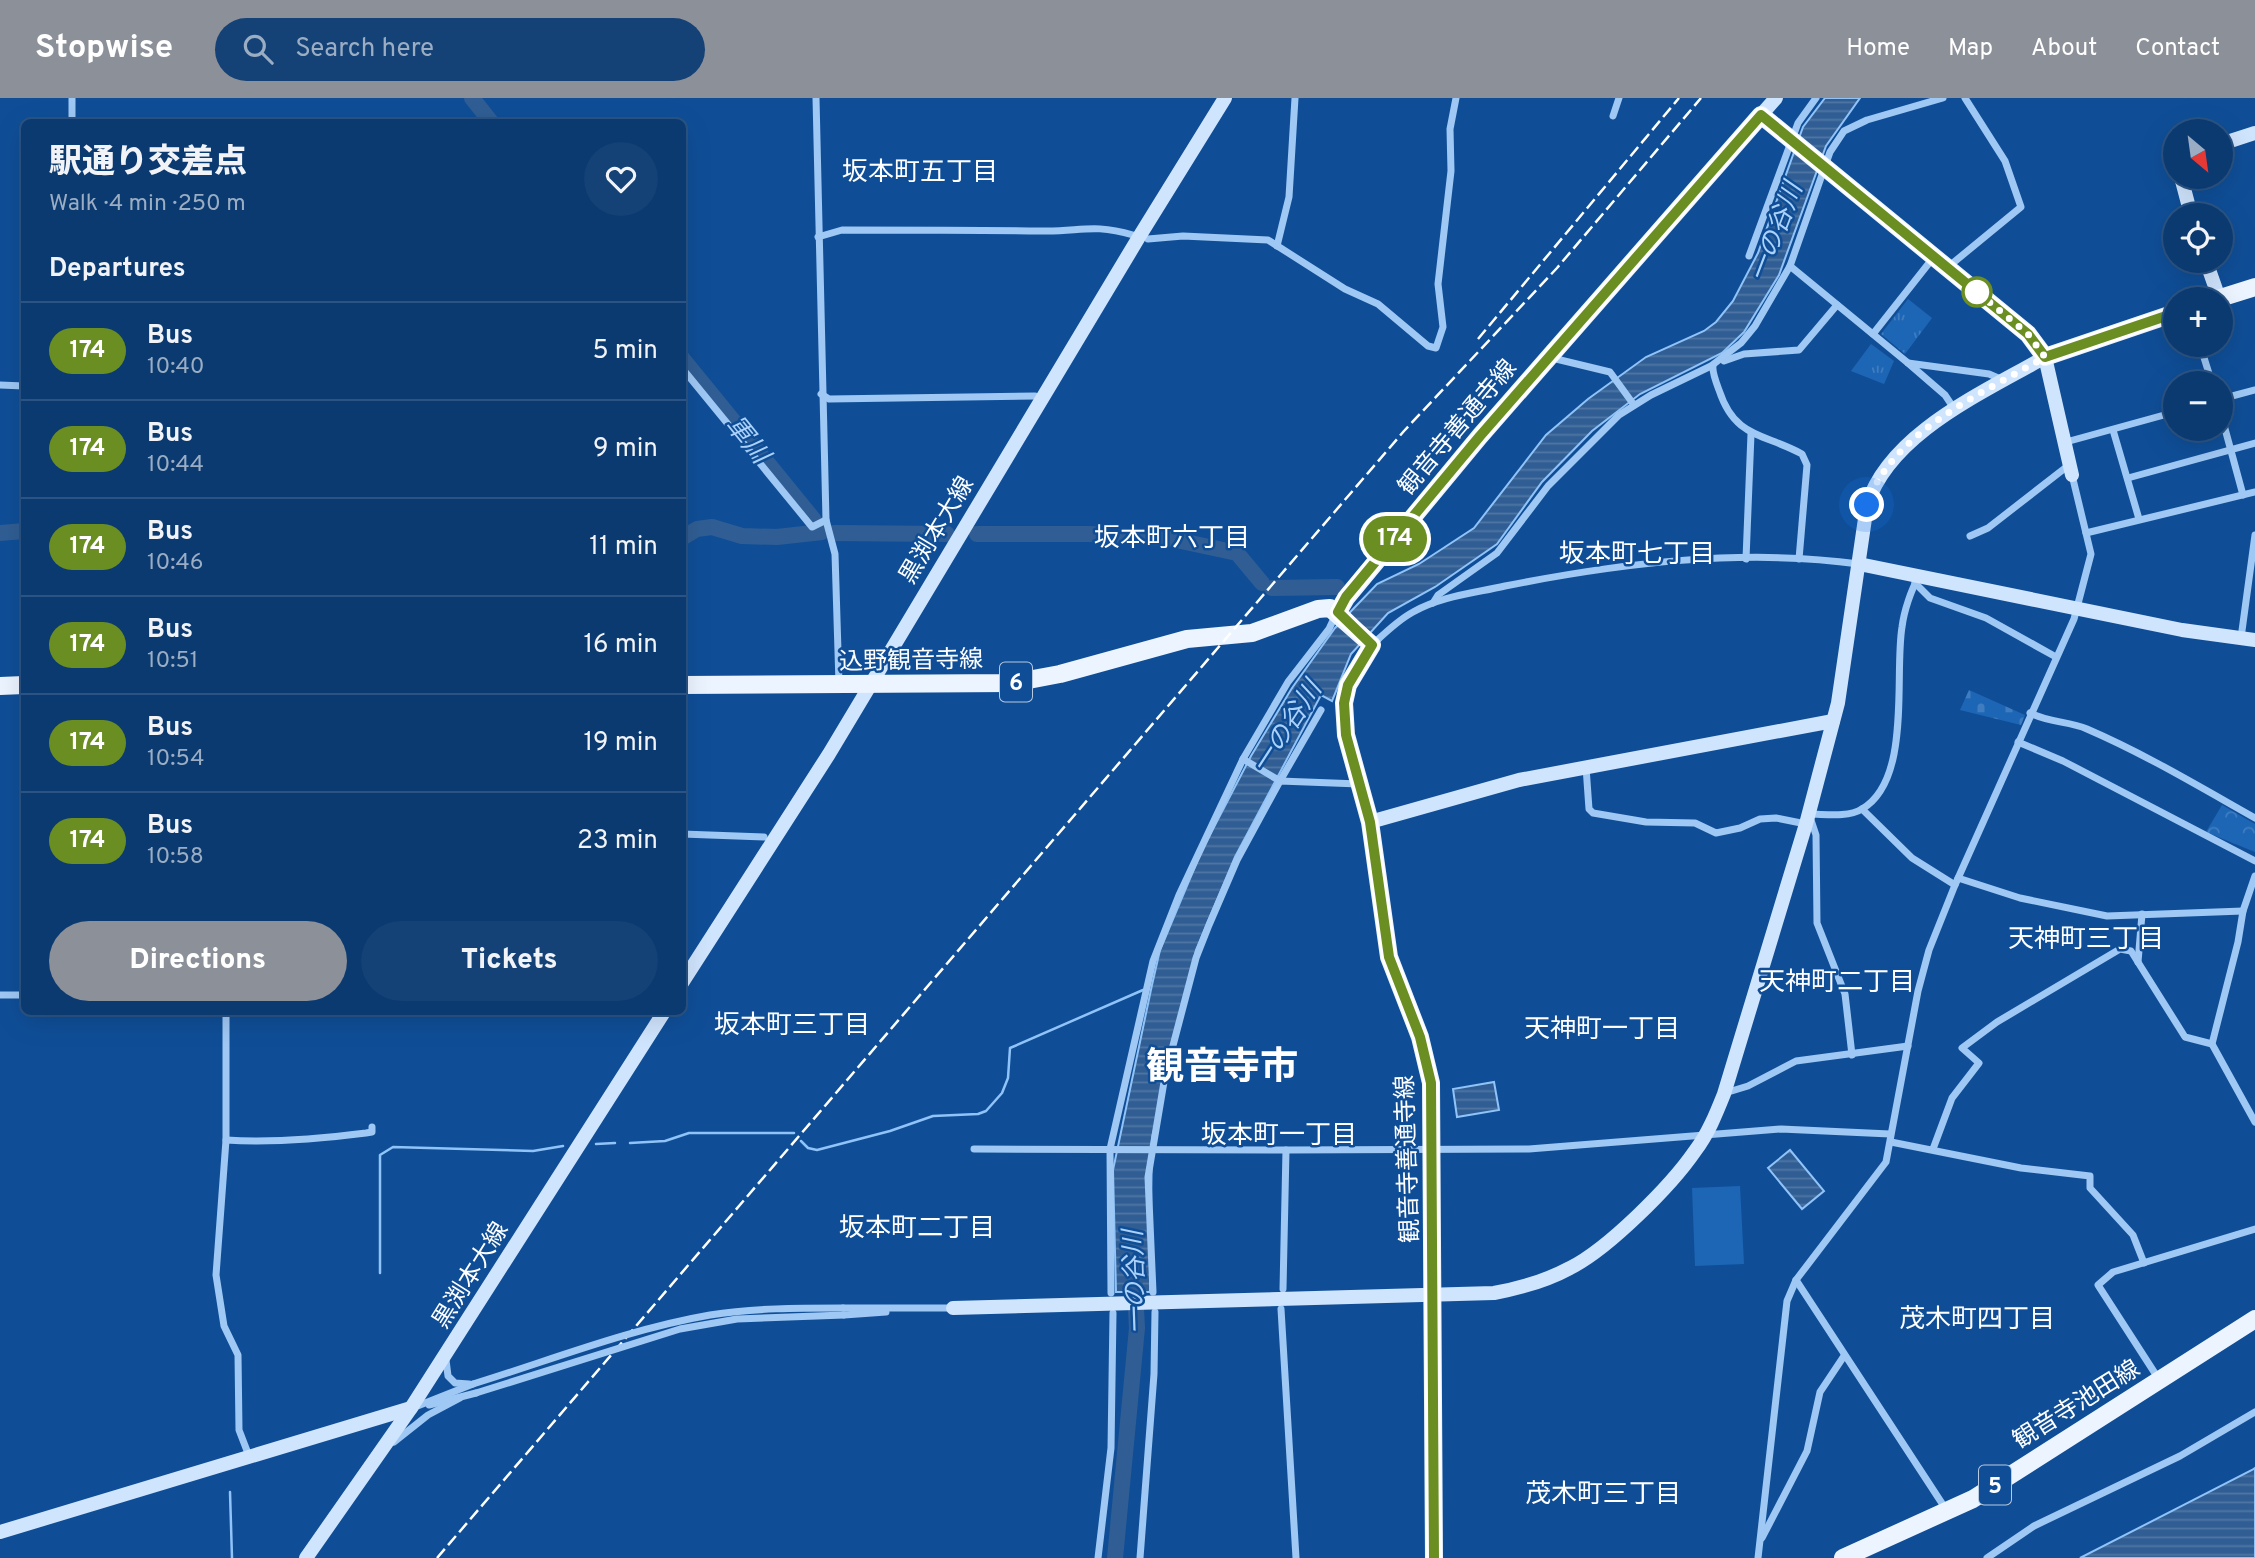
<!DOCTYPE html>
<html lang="en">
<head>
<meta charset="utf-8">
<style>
	:root { --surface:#0b3a71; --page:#144176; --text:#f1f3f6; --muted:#9aadc3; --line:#2b5484; --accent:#8c9099 }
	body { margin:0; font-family:Overpass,"Noto Sans JP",sans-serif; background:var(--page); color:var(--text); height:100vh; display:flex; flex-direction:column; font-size:26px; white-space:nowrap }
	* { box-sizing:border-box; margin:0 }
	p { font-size:23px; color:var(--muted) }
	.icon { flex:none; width:38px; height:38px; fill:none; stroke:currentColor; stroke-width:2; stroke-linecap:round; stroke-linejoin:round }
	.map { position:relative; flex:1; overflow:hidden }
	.details { position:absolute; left:21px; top:21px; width:665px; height:896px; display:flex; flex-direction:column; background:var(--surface); border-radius:10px; box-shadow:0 7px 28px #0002,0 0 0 2px var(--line) }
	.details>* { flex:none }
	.badge { padding:0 14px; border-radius:23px; font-size:24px; line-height:46px }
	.needle { width:46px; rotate:151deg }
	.fabs { position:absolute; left:2163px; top:21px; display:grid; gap:14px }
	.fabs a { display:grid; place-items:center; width:70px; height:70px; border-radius:50%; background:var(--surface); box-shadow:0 7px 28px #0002,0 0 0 2px var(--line); font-size:35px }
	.you { position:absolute; width:35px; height:35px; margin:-18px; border:5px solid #fff; border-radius:50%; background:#1a73e8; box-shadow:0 0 0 10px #1a73e833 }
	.map>.badge { position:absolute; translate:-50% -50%; box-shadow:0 0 0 4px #fff }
	h2 { padding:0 28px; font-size:26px; line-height:63px }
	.round { display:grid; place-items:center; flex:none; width:74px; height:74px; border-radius:37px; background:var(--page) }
	.head { display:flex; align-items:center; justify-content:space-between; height:119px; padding:0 28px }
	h1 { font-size:33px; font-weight:800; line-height:52px }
	.primary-button { display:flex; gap:14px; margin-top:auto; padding:14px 28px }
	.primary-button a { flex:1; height:80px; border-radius:42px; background:var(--accent); color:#fff; font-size:28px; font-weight:800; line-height:80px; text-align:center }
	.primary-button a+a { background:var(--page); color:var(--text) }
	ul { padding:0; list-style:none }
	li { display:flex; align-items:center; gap:21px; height:98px; padding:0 28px; border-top:2px solid var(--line) }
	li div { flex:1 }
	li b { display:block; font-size:26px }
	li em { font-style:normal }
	li .badge { min-width:77px; font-weight:700; text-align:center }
	header { display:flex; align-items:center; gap:42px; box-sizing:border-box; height:98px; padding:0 35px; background:var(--accent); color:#fff }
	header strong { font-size:33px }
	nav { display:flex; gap:38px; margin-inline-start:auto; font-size:24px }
	.search { width:490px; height:63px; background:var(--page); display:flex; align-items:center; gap:18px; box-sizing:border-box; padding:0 24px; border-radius:38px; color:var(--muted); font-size:26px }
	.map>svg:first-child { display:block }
</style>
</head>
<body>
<header>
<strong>Stopwise</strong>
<div class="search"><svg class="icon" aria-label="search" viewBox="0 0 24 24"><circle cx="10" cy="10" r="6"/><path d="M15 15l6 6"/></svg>Search here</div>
<nav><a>Home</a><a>Map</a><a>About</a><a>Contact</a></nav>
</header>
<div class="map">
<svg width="2255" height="1460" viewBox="0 0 2255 1460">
	<defs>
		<pattern id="grass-tufts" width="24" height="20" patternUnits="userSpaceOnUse" patternTransform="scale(1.75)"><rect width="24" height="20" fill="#1d66b5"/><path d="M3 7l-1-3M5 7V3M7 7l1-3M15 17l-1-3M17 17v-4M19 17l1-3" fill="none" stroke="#3f7dc0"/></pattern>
		<pattern id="cemetery-stones" width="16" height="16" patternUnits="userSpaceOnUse" patternTransform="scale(1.75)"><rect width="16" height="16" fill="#1d66b5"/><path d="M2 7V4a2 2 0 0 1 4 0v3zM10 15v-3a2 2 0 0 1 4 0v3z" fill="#3f7dc0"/></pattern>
		<pattern id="park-crowns" width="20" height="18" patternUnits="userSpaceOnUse" patternTransform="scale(1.75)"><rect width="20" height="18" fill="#1d66b5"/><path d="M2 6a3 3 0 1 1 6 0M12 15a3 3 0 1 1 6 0" fill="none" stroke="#3f7dc0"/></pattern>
		<pattern id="water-rules" width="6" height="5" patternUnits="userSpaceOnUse" patternTransform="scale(1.75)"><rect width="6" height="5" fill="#305e94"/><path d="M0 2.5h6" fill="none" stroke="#4f76a4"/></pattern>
	</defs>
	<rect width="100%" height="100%" fill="#0f4e97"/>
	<!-- grass -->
	<g fill="url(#grass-tufts)">
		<polygon points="1908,201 1932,220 1905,256 1881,236"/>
		<polygon points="1871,246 1894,263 1884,286 1851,273"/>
	</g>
	<!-- cemetery -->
	<polygon fill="url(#cemetery-stones)" points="1969,592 2025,617 2021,627 1960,612"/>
	<!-- park -->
	<polygon fill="url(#park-crowns)" points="2222,707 2255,726 2255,754 2206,734"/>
	<!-- pitch -->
	<polygon fill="#1d66b5" points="1740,1088 1744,1166 1695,1168 1692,1090"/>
	<!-- water -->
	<g fill="url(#water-rules)" stroke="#90c3f8" stroke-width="2">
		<polygon points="1825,0 1860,0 1826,48 1779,177 1744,234 1722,255 1640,296 1592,333 1542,384 1497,446 1435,489 1388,515 1351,556 1332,603 1321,597 1235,759 1196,852 1152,1040 1150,1194 1116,1194 1113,1072 1152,887 1160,852 1202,752 1251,658 1292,590 1335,530 1377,486 1419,466 1474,430 1546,337 1588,301 1646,259 1704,233 1716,224 1733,203 1758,155 1803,29"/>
		<polygon points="1494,984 1499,1012 1457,1019 1453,991"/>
		<polygon points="1790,1052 1824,1093 1802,1111 1768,1070"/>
		<polygon points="2255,1370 2255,1460 2080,1460 2252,1372"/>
	</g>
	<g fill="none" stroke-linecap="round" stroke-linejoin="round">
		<!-- stream -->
		<g stroke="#90c3f8" stroke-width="2.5">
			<polyline points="801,1043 808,1050 817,1052 890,1033 933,1018 978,1016 986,1013 1002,995 1008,980 1010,950 1143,892"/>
			<polyline points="630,1045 665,1043 689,1035 794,1035"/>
			<polyline points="596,1046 615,1045"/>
			<polyline points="380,1175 380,1057 393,1049 533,1053 563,1048"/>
			<polyline points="230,1394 232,1460"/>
		</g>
		<!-- river -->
		<g stroke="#305e94" stroke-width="16">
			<polyline points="472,0 491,24"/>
			<polyline points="682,260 814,422"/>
			<polyline points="0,435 24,433"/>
			<polyline points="834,435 947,436"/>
			<polyline points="977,436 1089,436 1167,440 1237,455 1262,485"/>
			<polyline points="682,440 697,431 712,429 742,438 777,439 822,434"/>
			<polyline points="1272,490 1337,489"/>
			<polyline points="1115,1460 1137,1230 1134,1173"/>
		</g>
		<!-- street -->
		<g stroke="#9fc8f4" stroke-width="7">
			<polyline points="816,0 826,422 835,456 839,586"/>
			<polyline points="1613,18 1619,0"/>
			<polyline points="72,24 72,0"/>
			<path d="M818,139L842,132C909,132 976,132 1042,133C1080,134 1092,125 1133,137"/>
			<polyline points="1148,141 1183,138 1268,142 1345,191 1378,206 1428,248 1436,250 1443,229 1438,186 1451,73 1450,31 1456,0"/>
			<polyline points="1277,148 1289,99 1295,0"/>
			<polyline points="1749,158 1798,25 1816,0"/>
			<polyline points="1790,168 1908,265 1945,297 1955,312"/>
			<polyline points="1948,169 2021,109 2005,63 1965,0"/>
			<polyline points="1873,236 1933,160"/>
			<polyline points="2200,247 2212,285"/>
			<polyline points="1552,260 1610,274 1634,307"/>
			<polyline points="1724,263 1744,256 1799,252 1837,207"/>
			<polyline points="1908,265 1989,276 2003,282"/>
			<path d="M1713,268C1712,274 1716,284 1719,292C1735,341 1764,335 1802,356L1807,367L1799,461"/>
			<polyline points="682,270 812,429 826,422"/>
			<polyline points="0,287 24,288"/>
			<polyline points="821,296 829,301 1035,298"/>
			<polyline points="2221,301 2255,292"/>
			<polyline points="2221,316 2243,397"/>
			<polyline points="2113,332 2139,421"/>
			<polyline points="2066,344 2175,314"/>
			<polyline points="2128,380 2255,345"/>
			<polyline points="2086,435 2255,394"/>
			<polyline points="1970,438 1988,430 2069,367"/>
			<polyline points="1746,461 1751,336"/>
			<polyline points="1915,485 1930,500 1986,520 2056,559"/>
			<polyline points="1433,505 1438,497 1497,455 1548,388 1619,317 1651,297 1711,268 1741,245 1755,228 1790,168 1830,54 1844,33 1867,22 1943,0"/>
			<polyline points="2241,540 2255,437"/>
			<path d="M1372,547C1385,535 1398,522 1413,514C1441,498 1475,495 1505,488C1621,465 1742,450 1859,466"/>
			<path d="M2030,615C2049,625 2069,623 2087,631C2145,656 2200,689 2255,720"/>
			<polyline points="2018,644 2063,663 2255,763"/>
			<polyline points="1243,661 1280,683 1321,612"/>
			<polyline points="1586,669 1589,711 1593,715 1646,724 1695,725 1716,735 1740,730 1760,721 1776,720 1806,726"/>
			<polyline points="1862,711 1912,760 1955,787"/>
			<polyline points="682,736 764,739"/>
			<polyline points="2255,778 2243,813 2238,844 2212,946 2255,1024"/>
			<polyline points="1958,780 2020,800 2107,818 2243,813"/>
			<polyline points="2138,864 2142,816"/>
			<polyline points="0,897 24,897"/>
			<polyline points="226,914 226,1042 216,1177 224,1228 238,1257 239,1332 249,1358"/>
			<path d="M1852,957L1845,896L1817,825L1816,737L1809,716C1825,716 1847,720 1862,711C1912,682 1894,577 1902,529C1904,513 1911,492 1919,478"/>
			<polyline points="1725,995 1748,988 1796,963 1908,948"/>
			<path d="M226,1042C274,1045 319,1041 366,1035L372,1034V1029"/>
			<polyline points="1891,1044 2021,1070 2090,1078 2090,1090 2133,1137 2144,1165"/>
			<polyline points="974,1051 1286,1052 1283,1191"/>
			<polyline points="1933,1051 1952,1000 1979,965 1962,950 1997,924 2120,851 2131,853 2185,939 2212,946"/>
			<polyline points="1286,1052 1529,1051 1781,1031 1890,1036"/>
			<polyline points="1796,1182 1947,1413"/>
			<polyline points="1153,1194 1148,1079 1165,978 1196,860 1209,827 1237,762 1280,683 1359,686"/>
			<polyline points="1111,1195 1110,1051 1153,863 1179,797 1243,661 1288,584 1329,531 1336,516"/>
			<polyline points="843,1210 953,1210"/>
			<polyline points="1281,1211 1296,1460"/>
			<polyline points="844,1217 886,1214"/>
			<polyline points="446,1262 448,1278 455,1285 469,1286"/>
			<polyline points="2158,1280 2098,1187 2113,1174 2255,1131"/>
			<polyline points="429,1307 476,1295"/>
			<polyline points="415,1309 473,1286"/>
			<polyline points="394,1344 428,1317 460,1300"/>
			<polyline points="1762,1440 1807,1353 1820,1294 1844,1258"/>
			<polyline points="1098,1460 1111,1350 1113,1215"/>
			<polyline points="1140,1460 1154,1276 1155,1214"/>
			<polyline points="1758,1460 1787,1203 1796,1182 1886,1064 1918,893 1929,852 1955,787 2074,521 2091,456 2072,377"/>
			<polyline points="1987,1460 2034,1428 2180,1358 2255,1314"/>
		</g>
		<!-- secondary -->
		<g stroke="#cfe4fd" stroke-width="14">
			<polyline points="1761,17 1776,0"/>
			<polyline points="2221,46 2255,35"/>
			<polyline points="2181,79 2191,117"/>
			<polyline points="2206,163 2219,200"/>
			<polyline points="1859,466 2182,532 2255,542"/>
			<polyline points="1370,724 1519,682 1833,623"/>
			<polyline points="682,885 829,656 1139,139 1225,0"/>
			<path d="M953,1210L1494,1195C1521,1190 1546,1183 1570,1170C1608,1151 1671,1088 1695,1053C1708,1036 1716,1016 1724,996L1806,726L1838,605L1867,407C1890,335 1983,295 2045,259L2072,377"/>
			<polyline points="0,1434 411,1310"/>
			<polyline points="306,1460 411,1310 664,914"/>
		</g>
		<!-- primary -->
		<g stroke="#ecf4ff" stroke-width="18">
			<polyline points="2217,201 2255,189"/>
			<polyline points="1338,514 1346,500 1480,338 1761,17 2028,236 2045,259 2175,215"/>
			<polyline points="682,587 1012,585 1060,576 1187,541 1252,535 1318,511 1330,510 1372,547 1348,587 1344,605 1346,637 1370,724 1389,859 1420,939 1431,985 1434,1460"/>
			<polyline points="0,588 24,587"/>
			<polyline points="1843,1460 1973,1401 2255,1221"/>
		</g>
		<!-- rail -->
		<g stroke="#fff" stroke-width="2.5" stroke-dasharray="12 5" stroke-linecap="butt">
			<polyline points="1478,241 1679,0"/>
			<polyline points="437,1460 1404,333 1557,170 1701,0"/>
		</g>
		<!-- street-bridge -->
		<g stroke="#9fc8f4" stroke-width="7">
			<path d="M473,1286C551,1262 629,1231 710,1217C754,1210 798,1210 843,1210"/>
			<polyline points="476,1295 680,1231 737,1221 844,1217"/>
		</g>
	</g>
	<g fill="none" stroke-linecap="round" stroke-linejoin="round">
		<defs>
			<polyline id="line" points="1434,1460 1431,985 1420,939 1389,859 1370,724 1346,637 1344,605 1348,587 1372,547 1338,514 1346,499 1480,338 1761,17 2028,236 2045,259 2175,215"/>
		</defs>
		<!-- line casing -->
		<use href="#line" stroke="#fff" stroke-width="16"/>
		<!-- line -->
		<use href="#line" stroke="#6b8e23" stroke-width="10"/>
		<!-- walk -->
		<path stroke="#fff" stroke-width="7" stroke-dasharray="0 12.6" d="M1867,407C1890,335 1983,295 2045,259L2028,236L1971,189L1977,194"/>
	</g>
	<!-- markers -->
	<circle fill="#fff" stroke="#6b8e23" stroke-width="3.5" cx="1977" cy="194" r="14"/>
	<g text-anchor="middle" stroke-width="5" stroke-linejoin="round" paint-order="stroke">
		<!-- shield labels -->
		<g fill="#0f4e97" stroke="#b7cae0" stroke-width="2">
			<rect x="1000" y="564.5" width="32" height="39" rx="5"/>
			<rect x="1979" y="1367.5" width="32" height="39" rx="5"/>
		</g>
		<g font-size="23" font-weight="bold" fill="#fff">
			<text x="1016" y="592">6</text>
			<text x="1995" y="1395">5</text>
		</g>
		<!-- street labels -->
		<g font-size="24" fill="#fff" stroke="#0f4e97">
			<text transform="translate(1457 329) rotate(-50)" y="8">観音寺善通寺線</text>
			<text transform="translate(936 432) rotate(-59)" y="8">黒渕本大線</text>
			<text transform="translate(911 562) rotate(-1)" y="8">込野観音寺線</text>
			<text transform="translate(1407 1061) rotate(-92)" y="8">観音寺善通寺線</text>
			<text transform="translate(470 1177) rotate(-58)" y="8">黒渕本大線</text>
			<text transform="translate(2076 1306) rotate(-32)" y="8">観音寺池田線</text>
		</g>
		<!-- neighbourhood labels -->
		<g font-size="26" fill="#fff" stroke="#0f4e97">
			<text x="920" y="82">坂本町五丁目</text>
			<text x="1172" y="448">坂本町六丁目</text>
			<text x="1637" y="464">坂本町七丁目</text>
			<text x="2086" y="849">天神町三丁目</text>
			<text x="1837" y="892">天神町二丁目</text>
			<text x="792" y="935">坂本町三丁目</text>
			<text x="1602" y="939">天神町一丁目</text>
			<text x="1279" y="1045">坂本町一丁目</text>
			<text x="917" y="1138">坂本町二丁目</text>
			<text x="1977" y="1229">茂木町四丁目</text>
			<text x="1603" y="1404">茂木町三丁目</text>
		</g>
		<!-- water labels -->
		<g font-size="26" font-style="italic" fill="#abd2fb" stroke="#0f4e97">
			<text transform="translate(1775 134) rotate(-69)" y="9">一の谷川</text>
			<text transform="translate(748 341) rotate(51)" y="9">軍川</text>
			<text transform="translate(1286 629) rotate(-57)" y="9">一の谷川</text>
			<text transform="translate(1134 1184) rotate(-92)" y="9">一の谷川</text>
		</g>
		<!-- town labels -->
		<g font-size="38" font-weight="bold" fill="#fff" stroke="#0f4e97">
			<text x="1222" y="981">観音寺市</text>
		</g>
	</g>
</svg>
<div class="fabs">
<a><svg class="needle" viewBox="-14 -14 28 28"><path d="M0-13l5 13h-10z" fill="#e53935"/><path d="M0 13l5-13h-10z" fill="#9aadc3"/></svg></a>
<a><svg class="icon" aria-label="locate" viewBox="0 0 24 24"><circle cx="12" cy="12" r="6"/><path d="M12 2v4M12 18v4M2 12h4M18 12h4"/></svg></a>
<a>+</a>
<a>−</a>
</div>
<div class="you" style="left:1867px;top:407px"></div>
<b class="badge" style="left:1395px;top:441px;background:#6b8e23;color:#fff">174</b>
<section class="details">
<div class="head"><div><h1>駅通り交差点</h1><p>Walk · 4 min · 250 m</p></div><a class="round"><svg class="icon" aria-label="heart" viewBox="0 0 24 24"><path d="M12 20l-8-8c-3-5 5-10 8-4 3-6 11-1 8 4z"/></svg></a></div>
<h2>Departures</h2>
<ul>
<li><span class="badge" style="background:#6b8e23;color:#fff">174</span><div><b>Bus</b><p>10:40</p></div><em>5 min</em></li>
<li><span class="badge" style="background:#6b8e23;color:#fff">174</span><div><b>Bus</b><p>10:44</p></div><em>9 min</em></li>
<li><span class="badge" style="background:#6b8e23;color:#fff">174</span><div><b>Bus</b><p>10:46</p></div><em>11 min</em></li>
<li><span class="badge" style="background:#6b8e23;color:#fff">174</span><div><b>Bus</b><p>10:51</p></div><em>16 min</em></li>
<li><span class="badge" style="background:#6b8e23;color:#fff">174</span><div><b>Bus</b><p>10:54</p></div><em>19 min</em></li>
<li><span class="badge" style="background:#6b8e23;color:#fff">174</span><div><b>Bus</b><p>10:58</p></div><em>23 min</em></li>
</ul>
<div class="primary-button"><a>Directions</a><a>Tickets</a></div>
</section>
</div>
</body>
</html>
